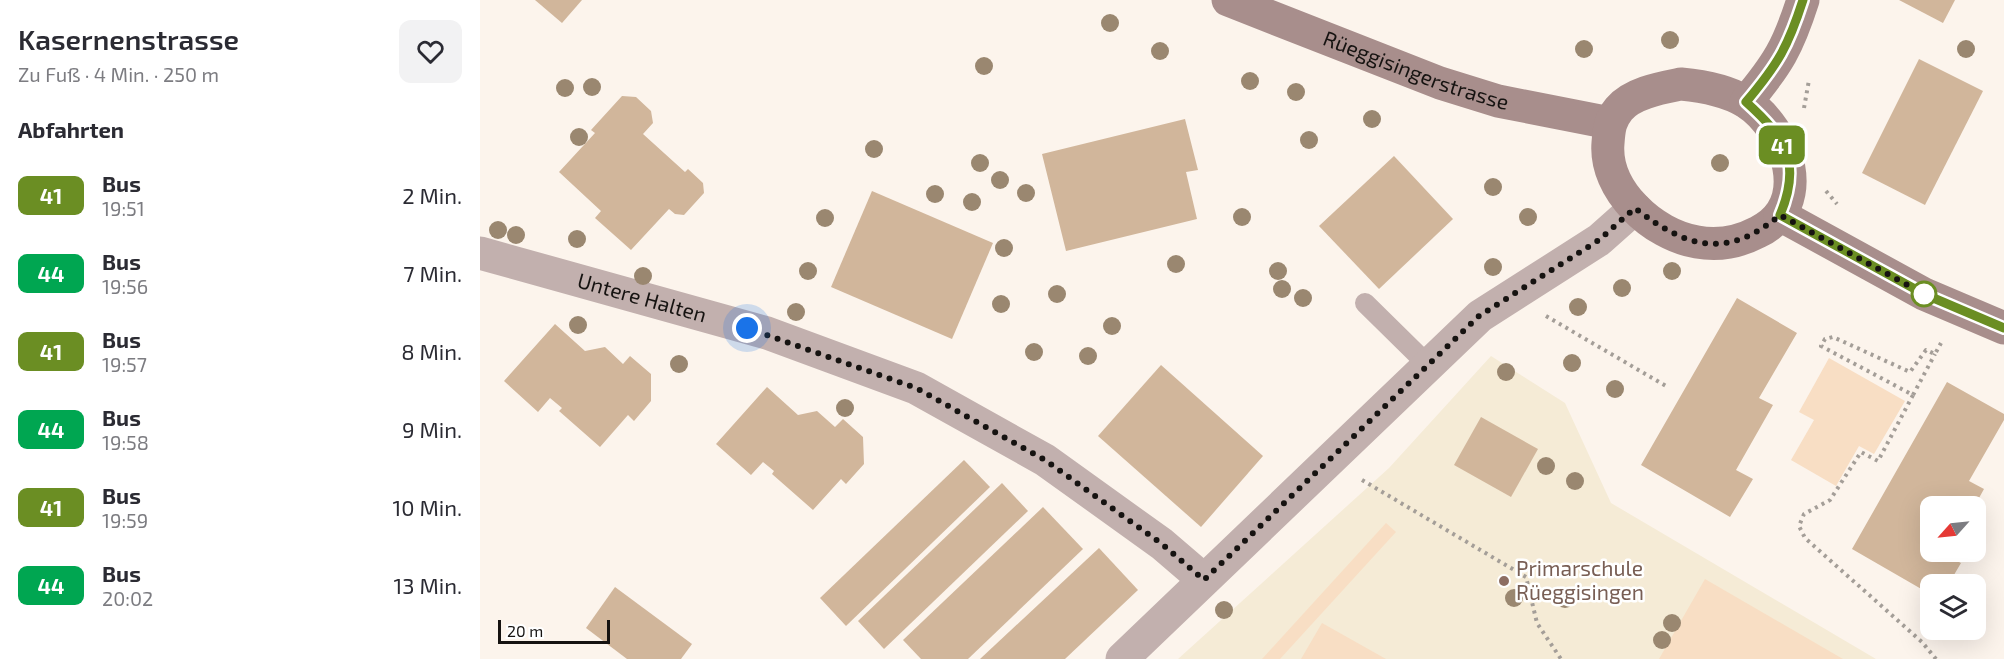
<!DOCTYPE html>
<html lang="de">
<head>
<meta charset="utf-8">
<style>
	:root { --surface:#fff; --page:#f2f2f3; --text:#2b2b33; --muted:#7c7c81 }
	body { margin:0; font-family:"Exo 2",sans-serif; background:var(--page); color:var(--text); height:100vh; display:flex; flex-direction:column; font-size:22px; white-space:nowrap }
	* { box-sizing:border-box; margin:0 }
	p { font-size:20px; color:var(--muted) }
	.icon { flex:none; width:33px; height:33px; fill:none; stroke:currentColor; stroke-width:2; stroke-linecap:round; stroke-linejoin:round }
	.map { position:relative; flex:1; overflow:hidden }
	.details { display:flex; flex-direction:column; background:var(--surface); width:480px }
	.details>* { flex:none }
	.badge { padding:0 12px; border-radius:9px; font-size:21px; line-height:39px }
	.needle { width:39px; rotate:243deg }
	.fabs { position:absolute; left:1440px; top:496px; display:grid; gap:12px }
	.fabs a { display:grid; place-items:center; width:66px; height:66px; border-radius:12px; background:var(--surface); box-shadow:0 6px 24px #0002; font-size:30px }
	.scale { position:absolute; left:18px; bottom:15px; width:112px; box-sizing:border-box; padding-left:6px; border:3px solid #161311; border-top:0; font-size:16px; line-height:21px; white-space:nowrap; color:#161311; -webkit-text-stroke:4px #fff; paint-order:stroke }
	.you { position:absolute; width:30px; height:30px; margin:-15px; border:4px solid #fff; border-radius:50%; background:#1a73e8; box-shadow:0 0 0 9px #1a73e833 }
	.map>.badge { position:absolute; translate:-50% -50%; box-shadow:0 0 0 3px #fff }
	h2 { padding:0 18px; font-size:22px; line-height:54px }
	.round { display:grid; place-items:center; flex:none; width:63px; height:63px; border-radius:12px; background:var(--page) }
	.headline { display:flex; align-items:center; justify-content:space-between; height:102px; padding:0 18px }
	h1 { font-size:28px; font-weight:600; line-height:45px }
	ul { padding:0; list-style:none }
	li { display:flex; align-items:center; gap:18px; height:78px; padding:0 18px }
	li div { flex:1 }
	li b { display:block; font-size:22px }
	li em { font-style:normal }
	li .badge { min-width:66px; font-weight:700; text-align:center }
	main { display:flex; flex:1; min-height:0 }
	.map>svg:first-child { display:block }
</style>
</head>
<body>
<main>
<section class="details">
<div class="headline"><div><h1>Kasernenstrasse</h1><p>Zu Fuß · 4 Min. · 250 m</p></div><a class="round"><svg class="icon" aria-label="heart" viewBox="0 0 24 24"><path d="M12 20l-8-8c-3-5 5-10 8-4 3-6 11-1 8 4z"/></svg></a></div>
<h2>Abfahrten</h2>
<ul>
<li><span class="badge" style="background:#6b8e23;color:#fff">41</span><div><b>Bus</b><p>19:51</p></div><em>2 Min.</em></li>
<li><span class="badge" style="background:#00a651;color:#fff">44</span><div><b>Bus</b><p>19:56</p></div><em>7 Min.</em></li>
<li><span class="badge" style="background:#6b8e23;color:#fff">41</span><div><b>Bus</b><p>19:57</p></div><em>8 Min.</em></li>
<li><span class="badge" style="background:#00a651;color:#fff">44</span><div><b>Bus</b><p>19:58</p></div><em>9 Min.</em></li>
<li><span class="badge" style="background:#6b8e23;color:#fff">41</span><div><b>Bus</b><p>19:59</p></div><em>10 Min.</em></li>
<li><span class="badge" style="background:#00a651;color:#fff">44</span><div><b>Bus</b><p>20:02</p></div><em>13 Min.</em></li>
</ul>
</section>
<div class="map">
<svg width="1524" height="659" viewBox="0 0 1524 659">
	<rect width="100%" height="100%" fill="#fcf4ec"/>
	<!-- education -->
	<polygon fill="#f5ebd6" points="1011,356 1085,403 1131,503 1396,659 698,659 909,468"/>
	<!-- green -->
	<g fill="#f8dec4">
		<polygon points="1349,358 1425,401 1394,454 1379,446 1356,486 1311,460 1334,420 1319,412"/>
		<polygon points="906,523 916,532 800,659 782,659"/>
		<polygon points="1225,579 1363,659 1179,659"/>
		<polygon points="842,623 906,659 821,659"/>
	</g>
	<!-- building -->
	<g fill="#d1b69b">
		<polygon points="55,0 102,0 82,23"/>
		<polygon points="1419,0 1475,0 1463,23"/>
		<polygon points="1439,59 1503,91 1445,205 1382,173"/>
		<polygon points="142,96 156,97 171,111 173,123 163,134 205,172 208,169 223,183 224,193 204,215 195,214 189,209 151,250 115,218 121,211 79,172 115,133 111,130"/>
		<polygon points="705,119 718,170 706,172 717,219 586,251 562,154"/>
		<polygon points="914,156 973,219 899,289 839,226"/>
		<polygon points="392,191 513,243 472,339 351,287"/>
		<polygon points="1257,298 1317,333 1279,398 1293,405 1256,470 1273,479 1250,517 1161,465"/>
		<polygon points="75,324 105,351 125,347 143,364 150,356 171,374 171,401 154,421 148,415 120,447 79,411 82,408 70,398 58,412 24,381"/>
		<polygon points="681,365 783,456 721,527 618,436"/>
		<polygon points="1467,382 1524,414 1524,420 1489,481 1504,489 1494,507 1450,507 1450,552 1469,552 1467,556 1481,563 1468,585 1450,585 1450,594 1372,549"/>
		<polygon points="287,387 318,415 337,411 355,427 363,419 383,437 384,464 366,484 361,479 333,510 292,474 294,471 283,462 271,475 236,444"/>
		<polygon points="1001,417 1058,449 1031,497 974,465"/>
		<polygon points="484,460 510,487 366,626 340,598"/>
		<polygon points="522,483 548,511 404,649 378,621"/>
		<polygon points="563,507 603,549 488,659 441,659 423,640"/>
		<polygon points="619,548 658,590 585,659 500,659"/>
		<polygon points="135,587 212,644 201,659 147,659 106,628"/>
	</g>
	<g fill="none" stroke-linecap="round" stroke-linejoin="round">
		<!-- path -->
		<g stroke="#a49e98" stroke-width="4" stroke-dasharray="3 4.5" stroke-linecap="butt">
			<polyline points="1324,108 1329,80"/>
			<polyline points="1346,191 1357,204"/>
			<polyline points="1066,316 1186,386"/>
			<polyline points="1433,395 1455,354"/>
			<polyline points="882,480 1046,577 1057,623 1081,659"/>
			<polyline points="1456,659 1442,642 1325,538 1319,526 1324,514 1350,500 1381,452 1398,461 1433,395 1341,346 1345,339 1353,337 1430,372 1446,350 1455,354 1461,343"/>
		</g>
		<!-- lane -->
		<polyline stroke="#c2b0ae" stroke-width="20" points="885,303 948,365"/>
		<!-- street -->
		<g stroke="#c2b0ae" stroke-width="33">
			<path id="s1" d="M0,253L287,333L436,388L565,460L682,544L724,580"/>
			<polyline points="642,659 1000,316 1119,240 1155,208"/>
		</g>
		<!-- secondary -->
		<g stroke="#a88e8c" stroke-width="33">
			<path id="s2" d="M748,0L960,83L1018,101L1130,123"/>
			<path d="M1201,84C1223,86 1246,90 1266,102C1308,129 1334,205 1278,232C1259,242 1239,246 1217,242C1173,235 1124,190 1128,143C1129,129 1130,120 1139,109C1152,93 1181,88 1201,84Z"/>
			<path d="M1266,102C1298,64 1308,47 1323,0"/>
			<polyline points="1300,215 1444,294 1524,328"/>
		</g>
	</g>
	<!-- trees -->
	<g fill="#9a8770">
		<circle cx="630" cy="23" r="9"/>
		<circle cx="1190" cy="40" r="9"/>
		<circle cx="1104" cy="49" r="9"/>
		<circle cx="1486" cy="49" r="9"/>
		<circle cx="680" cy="51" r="9"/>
		<circle cx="504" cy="66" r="9"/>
		<circle cx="770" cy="81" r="9"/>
		<circle cx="112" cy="87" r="9"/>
		<circle cx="85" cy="88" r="9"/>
		<circle cx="816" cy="92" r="9"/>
		<circle cx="892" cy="119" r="9"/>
		<circle cx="99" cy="137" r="9"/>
		<circle cx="829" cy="140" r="9"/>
		<circle cx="394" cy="149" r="9"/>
		<circle cx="500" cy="163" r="9"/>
		<circle cx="1240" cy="163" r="9"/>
		<circle cx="520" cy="180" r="9"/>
		<circle cx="1013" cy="187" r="9"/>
		<circle cx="546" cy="193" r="9"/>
		<circle cx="455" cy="194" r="9"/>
		<circle cx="492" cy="202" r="9"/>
		<circle cx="762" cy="217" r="9"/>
		<circle cx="1048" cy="217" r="9"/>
		<circle cx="345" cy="218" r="9"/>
		<circle cx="18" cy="230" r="9"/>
		<circle cx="36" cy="235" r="9"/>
		<circle cx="97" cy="239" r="9"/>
		<circle cx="524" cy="248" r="9"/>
		<circle cx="696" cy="264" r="9"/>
		<circle cx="1013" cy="267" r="9"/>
		<circle cx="328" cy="271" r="9"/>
		<circle cx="798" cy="271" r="9"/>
		<circle cx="1192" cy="271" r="9"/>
		<circle cx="163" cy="276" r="9"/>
		<circle cx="1142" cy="288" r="9"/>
		<circle cx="802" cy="289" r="9"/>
		<circle cx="577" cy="294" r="9"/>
		<circle cx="823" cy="298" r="9"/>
		<circle cx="521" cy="304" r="9"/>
		<circle cx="1098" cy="307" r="9"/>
		<circle cx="316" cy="312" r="9"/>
		<circle cx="98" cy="325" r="9"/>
		<circle cx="632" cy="326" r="9"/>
		<circle cx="554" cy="352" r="9"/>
		<circle cx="608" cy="356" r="9"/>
		<circle cx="1092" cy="363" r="9"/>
		<circle cx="199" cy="364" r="9"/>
		<circle cx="1026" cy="372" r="9"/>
		<circle cx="1135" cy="389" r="9"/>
		<circle cx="365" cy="408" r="9"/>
		<circle cx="1066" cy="466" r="9"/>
		<circle cx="1095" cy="481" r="9"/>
		<circle cx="1034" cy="598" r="9"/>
		<circle cx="1085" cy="599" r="9"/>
		<circle cx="744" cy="610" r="9"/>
		<circle cx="1192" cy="623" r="9"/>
		<circle cx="1182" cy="640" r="9"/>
	</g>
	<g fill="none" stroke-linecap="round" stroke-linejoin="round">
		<defs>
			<path id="line" d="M1323,0C1308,47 1298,64 1266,102C1306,138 1322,163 1300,215L1444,294L1524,328"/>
		</defs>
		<!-- line casing -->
		<use href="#line" stroke="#fff" stroke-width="14"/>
		<!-- line -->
		<use href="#line" stroke="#6b8e23" stroke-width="9"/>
		<!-- walk -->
		<path stroke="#161311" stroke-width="6" stroke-dasharray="0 10.8" d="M267,328L436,388L565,460L682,544L724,580L999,316L1119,240L1155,208C1206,248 1247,260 1300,215L1444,294"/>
	</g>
	<!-- markers -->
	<circle fill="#fff" stroke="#6b8e23" stroke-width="3" cx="1444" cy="294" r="12"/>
	<circle fill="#8d6e63" stroke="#fff" stroke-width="2" cx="1024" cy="581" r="6"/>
	<g text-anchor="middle" stroke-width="5" stroke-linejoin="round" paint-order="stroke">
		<!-- street labels -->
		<g font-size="21" fill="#161311" stroke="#fff">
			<text dy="7" stroke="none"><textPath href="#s2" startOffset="201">Rüeggisingerstrasse</textPath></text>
			<text dy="7" stroke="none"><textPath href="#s1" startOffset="168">Untere Halten</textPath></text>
		</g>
		<!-- education labels -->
		<g font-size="21" fill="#785e54" stroke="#fff" text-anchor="start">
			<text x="1036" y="576">Primarschule<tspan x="1036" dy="24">Rüeggisingen</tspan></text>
		</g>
	</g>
</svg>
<div class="fabs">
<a><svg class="needle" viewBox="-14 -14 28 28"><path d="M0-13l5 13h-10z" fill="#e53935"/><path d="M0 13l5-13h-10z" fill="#7c7c81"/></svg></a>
<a><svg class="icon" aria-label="layers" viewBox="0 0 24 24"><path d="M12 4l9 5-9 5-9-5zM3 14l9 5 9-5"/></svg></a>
</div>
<div class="scale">20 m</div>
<div class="you" style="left:267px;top:328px"></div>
<b class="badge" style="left:1302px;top:145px;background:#6b8e23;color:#fff">41</b>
</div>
</main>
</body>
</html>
